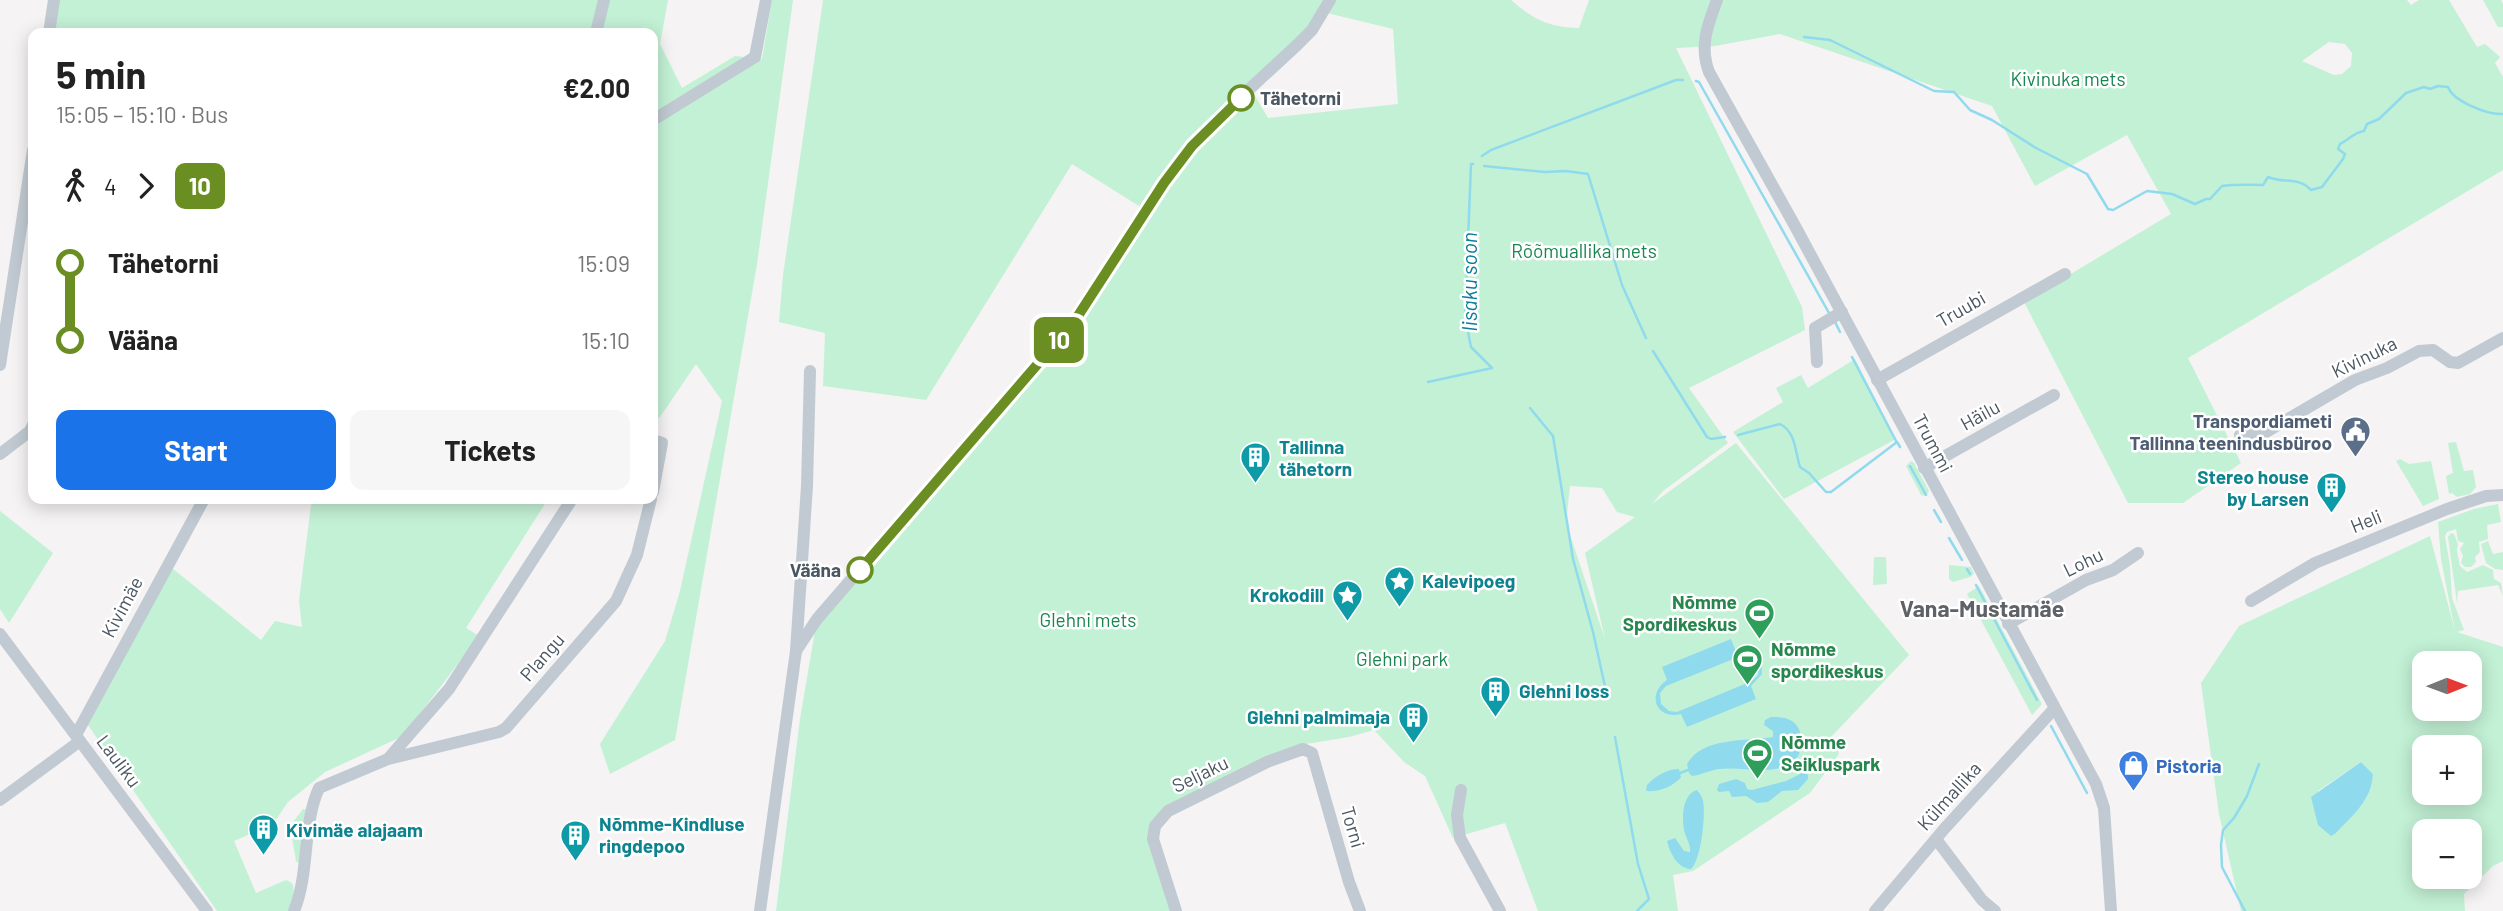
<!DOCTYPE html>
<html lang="en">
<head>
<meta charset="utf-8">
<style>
	:root { --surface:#fff; --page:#f6f6f6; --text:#222; --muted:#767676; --accent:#1a73e8 }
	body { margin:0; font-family:Barlow,sans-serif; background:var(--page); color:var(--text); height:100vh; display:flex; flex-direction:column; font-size:26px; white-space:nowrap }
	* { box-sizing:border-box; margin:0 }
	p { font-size:23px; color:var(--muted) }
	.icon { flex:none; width:38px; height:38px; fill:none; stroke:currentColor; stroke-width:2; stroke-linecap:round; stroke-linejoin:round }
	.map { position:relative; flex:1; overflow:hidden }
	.details { position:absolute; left:28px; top:28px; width:630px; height:476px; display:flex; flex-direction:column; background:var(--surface); border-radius:14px; box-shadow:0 4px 18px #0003 }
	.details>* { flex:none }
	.badge { padding:0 14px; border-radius:10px; font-size:24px; line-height:46px }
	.needle { width:46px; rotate:89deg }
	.controls { position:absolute; left:2412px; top:651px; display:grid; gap:14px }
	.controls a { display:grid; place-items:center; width:70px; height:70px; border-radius:14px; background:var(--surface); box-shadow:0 4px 18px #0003; font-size:35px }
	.map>.badge { position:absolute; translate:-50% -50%; box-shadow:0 0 0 4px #fff }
	.legs { display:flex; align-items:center; gap:10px; height:77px; padding:0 28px; font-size:23px }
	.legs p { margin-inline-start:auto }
	.headline { display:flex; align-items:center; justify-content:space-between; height:119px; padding:0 28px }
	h1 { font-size:38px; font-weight:700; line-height:52px }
	.cta { display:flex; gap:14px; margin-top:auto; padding:14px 28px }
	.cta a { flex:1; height:80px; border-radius:14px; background:var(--accent); color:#fff; font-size:28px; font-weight:700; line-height:80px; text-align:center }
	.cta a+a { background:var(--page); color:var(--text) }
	ul { padding:0 28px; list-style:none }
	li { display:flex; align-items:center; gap:24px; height:77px; font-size:26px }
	li i { display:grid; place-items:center; width:10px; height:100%; margin:0 9px; background:currentColor }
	li i::after { content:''; width:18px; height:18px; margin:-9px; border:5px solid; border-radius:50%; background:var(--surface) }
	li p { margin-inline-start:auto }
	li:first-child i { background:linear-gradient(#0000 50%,currentColor 0) }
	li:last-child i { background:linear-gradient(currentColor 50%,#0000 0) }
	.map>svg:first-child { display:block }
</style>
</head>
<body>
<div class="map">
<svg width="2503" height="911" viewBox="0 0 2503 911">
	<rect width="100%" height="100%" fill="#f5f3f3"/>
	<!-- green -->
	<g fill="#c3f1d5" fill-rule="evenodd">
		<polygon points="59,0 668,0 660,44 682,88 735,56 762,59 772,0 793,0 757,264 675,740 610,774 600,744 665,641 680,591 722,401 696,364 660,417 653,421 653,33 54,33"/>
		<path d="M823,0H1511C1534,20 1549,27 1579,28L1589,0H2407L2411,5L2419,0H2449L2477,47L2485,44L2500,57L2495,63L2503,77V170L2188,358L2241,463L2183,503H2128L2024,302L2171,214L2127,135L2035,186L1992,106L1780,34L1715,46L1676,48L1802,307L1805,330L1689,388L1728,443L1663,491L1652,504L1736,443L1909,655L1832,736L1839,754L1810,793L1693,871L1673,875L1678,911H1538L1505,823L1453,838L1425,776L1404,762L1374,730L1349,737L1294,746L1168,811L1155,826L1176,911H776L800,719L817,619L1074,322L1147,211L1072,164L926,400L823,386L825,333L779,322L783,275ZM1323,12L1393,29L1398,104L1268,118L1251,89ZM2329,42L2345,44L2352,53L2351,66L2342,74L2334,75L2302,61ZM1570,486L1602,488L1617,512L1635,517L1585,553L1605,639L1566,523Z"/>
		<polygon points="2483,0 2501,0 2503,4 2503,27 2498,27"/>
		<polygon points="1855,359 1896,439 1784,499 1733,432 1783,402 1776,388 1801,375 1808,388"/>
		<polygon points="2456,442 2464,471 2473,470 2476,487 2470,494 2457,497 2452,493 2449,494 2446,476 2453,473 2448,443"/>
		<polygon points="2400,459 2409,464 2431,461 2439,499 2423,506 2396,461"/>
		<polygon points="1911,461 1914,463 1929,491 1926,496 1921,495 1906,466"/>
		<path d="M315,499H548L466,628L479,636L403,736L325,772L288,802L273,824L234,841L256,893L286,880L292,883C296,893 292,902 288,911H217L88,725L172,568L261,640L275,621L302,627L299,601L311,505Z"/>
		<path d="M2498,504L2501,522L2487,525L2488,539L2479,542L2480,552L2475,557L2476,562L2471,567H2465L2461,563L2463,556L2460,549L2464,543L2458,541L2456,529L2447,532L2445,536L2450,566L2452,598L2464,630L2457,632L2503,647V861L2493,866L2464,894L2465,911H2241L2219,814L2201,683L2239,626L2430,536L2455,631L2441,559L2438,522L2474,509ZM2424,663H2469V709H2424ZM2424,747H2469V793H2424ZM2361,762L2373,774C2372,801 2353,814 2336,833L2318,791ZM2424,831H2469V877H2424Z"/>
		<polygon points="0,511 53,553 9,623 0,609"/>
		<polygon points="2451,533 2454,534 2458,544 2457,551 2460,566 2467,572 2483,565 2493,570 2494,579 2501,583 2503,596 2498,585 2458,591 2457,603 2448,537"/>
		<polygon points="2488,541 2493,554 2503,552 2503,570 2495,569 2486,563 2481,544"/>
		<polygon points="1874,557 1886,557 1887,584 1873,585"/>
		<polygon points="1949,565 1971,567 1974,574 1970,577 1953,582 1949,579"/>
		<polygon points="1979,586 2042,704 2032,715 1967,594"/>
		<polygon points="303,809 307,809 299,863 296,861 290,826"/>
	</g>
	<!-- water -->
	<g fill="#90daee" fill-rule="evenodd">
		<path d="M1731,639L1736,652L1751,651L1761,660L1762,674L1751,686L1756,699L1687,727L1681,714C1656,720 1646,694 1667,680L1662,667ZM1746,654L1752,657L1759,665L1758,675L1752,681L1677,712L1669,711L1661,704L1660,693L1666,686Z"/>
		<path d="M1771,717C1778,717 1786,717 1792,721C1806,730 1804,757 1790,764C1769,776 1742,766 1719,769C1710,770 1701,775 1692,776L1689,773L1687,764C1703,736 1746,742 1773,737V731L1764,725L1765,720Z"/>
		<path d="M2361,762L2373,774C2372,800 2353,815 2336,833L2331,836L2318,825L2311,797Z"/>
		<path d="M1679,769L1681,777C1673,787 1659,792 1646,791L1647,785C1655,776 1667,769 1679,769Z"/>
		<polygon points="1804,772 1808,775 1808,779 1798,790 1782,791 1768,802 1757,803 1746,796 1732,797 1729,791 1719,792 1717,790 1719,784 1736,779 1745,783 1747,789 1752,790 1786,781"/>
		<path d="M1697,790C1700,794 1702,796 1703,801C1706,814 1701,861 1691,869C1677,868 1670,853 1667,841L1675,838L1684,851L1690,852C1691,844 1686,839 1684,830C1682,816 1682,795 1697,790Z"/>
	</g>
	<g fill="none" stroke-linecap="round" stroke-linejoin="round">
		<!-- stream -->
		<g stroke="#90daee" stroke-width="2.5">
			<path d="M1804,37L1830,40L1934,91L1954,92L1970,110L1992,120L2036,148L2087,174L2108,209L2113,210L2147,191L2172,194L2195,204L2206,199H2210L2222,186C2235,184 2249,185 2263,185L2268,177C2284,184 2298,176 2311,190L2322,187L2343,159L2345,154L2338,149L2340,144C2349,140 2354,132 2364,131L2367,124L2379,119L2406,93L2424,87L2430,89L2438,86L2448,87C2453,101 2487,115 2503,114"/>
			<polyline points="1696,81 1699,82 1829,313"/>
			<polyline points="1482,156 1491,150 1676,80 1683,80"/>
			<polyline points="1484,166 1545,172 1566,171 1588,174 1622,285 1646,338"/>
			<polyline points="1835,322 1840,332"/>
			<polyline points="1653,351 1707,437 1711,439 1725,437"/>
			<polyline points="1852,357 1896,441"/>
			<polyline points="1428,382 1492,368 1471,347 1465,317 1471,164 1473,164"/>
			<polyline points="1530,408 1553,436 1573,559 1593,632 1606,691"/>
			<path d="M1738,435L1780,424C1796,432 1795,452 1800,467L1809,473L1826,492H1831L1897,442L1900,447"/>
			<polyline points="1910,466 1926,495"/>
			<polyline points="1934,510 1941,522"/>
			<polyline points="1949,538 1962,560"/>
			<polyline points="1967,569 1970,574"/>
			<polyline points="1976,585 2037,700"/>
			<polyline points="2051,726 2087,793"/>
			<polyline points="1615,737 1638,864 1649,899 1637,911"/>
			<polyline points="1680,773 1688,770"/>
			<polyline points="2245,911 2222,867 2221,845 2223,830 2234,818 2247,796 2259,764"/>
		</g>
		<!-- minor -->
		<g stroke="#c1cad2" stroke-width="12">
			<path d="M1717,0C1708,24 1699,46 1709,72L1795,226L2096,784L2104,808L2111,911"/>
			<polyline points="49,33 54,0"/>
			<polyline points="596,33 604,0"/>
			<polyline points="653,120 755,57 766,0"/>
			<polyline points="1817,362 1815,328 1842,312"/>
			<polyline points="0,365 33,150"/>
			<polyline points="1877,380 2065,274"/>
			<polyline points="2240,435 2266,432 2355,380 2387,368 2419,351 2433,350 2450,362 2458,363 2503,338"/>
			<polyline points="653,440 662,443 653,492"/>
			<polyline points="0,454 30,431 33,425"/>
			<polyline points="1924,468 2054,395"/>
			<polyline points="2251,601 2315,563 2447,509 2486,496 2503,495"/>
			<polyline points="2008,624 2086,580 2113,570 2138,553"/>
			<polyline points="0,634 207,911"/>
			<polyline points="796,651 817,619 1074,322 1164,183 1192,146 1218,118 1296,46 1312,30 1330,0"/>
			<polyline points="76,735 204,499"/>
			<polyline points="388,759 449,689 572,499"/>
			<polyline points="1461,790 1457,815 1460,838 1500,911"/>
			<polyline points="0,800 80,741"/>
			<polyline points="1936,839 1982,900 1995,911"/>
			<path d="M294,911C310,872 302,825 319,788L388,759L499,732L506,728L616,601L637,555L651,499"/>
			<polyline points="760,911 796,651 807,486 810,371"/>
			<polyline points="1176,911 1153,839 1155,826 1168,811 1267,762 1303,749 1312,753 1349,882 1360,911"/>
			<polyline points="1875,911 1945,828 2054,709"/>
		</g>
	</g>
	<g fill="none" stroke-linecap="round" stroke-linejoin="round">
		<defs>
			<polyline id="line-1" points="860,570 1074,322 1164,183 1192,146 1241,98"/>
		</defs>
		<!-- line-1 casing -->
		<use href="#line-1" stroke="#fff" stroke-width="16"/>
		<!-- line-1 -->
		<use href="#line-1" stroke="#6b8e23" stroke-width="10"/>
	</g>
	<!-- icons -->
	<defs>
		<symbol id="civic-pin" viewBox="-11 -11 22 30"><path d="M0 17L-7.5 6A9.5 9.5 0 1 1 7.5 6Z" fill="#5c6f8a" stroke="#fff"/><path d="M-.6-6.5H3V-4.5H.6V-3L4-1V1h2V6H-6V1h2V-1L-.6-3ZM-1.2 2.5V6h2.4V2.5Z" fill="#fff"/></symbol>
		<symbol id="building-pin" viewBox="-11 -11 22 30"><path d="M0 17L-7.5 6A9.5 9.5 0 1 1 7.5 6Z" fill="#0f9aa8" stroke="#fff"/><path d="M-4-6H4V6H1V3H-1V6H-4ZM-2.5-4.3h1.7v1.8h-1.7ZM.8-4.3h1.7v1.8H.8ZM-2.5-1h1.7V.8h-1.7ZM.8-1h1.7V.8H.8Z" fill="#fff"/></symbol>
		<symbol id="sight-pin" viewBox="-11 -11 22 30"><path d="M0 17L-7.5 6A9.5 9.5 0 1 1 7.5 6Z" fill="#0f9aa8" stroke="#fff"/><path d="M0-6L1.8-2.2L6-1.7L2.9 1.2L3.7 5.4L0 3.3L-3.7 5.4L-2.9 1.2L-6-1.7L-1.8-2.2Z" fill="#fff"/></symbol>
		<symbol id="stadium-pin" viewBox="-11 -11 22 30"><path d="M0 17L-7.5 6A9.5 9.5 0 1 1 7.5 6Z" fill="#2e9e5b" stroke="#fff"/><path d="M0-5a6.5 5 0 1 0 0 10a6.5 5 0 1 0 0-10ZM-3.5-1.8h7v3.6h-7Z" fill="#fff"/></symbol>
		<symbol id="shop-pin" viewBox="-11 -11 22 30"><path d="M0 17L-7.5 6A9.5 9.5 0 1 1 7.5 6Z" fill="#3f7fe0" stroke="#fff"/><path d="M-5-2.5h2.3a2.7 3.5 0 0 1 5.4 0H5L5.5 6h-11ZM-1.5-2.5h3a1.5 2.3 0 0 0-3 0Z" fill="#fff"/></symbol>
	</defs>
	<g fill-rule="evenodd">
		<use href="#civic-pin" x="2338" y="414" width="35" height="47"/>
		<use href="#building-pin" x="1238" y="440" width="35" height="47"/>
		<use href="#building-pin" x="2314" y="470" width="35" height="47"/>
		<use href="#sight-pin" x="1382" y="564" width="35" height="47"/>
		<use href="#sight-pin" x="1330" y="578" width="35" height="47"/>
		<use href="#stadium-pin" x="1742" y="596" width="35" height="47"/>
		<use href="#stadium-pin" x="1730" y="642" width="35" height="47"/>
		<use href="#building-pin" x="1478" y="674" width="35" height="47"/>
		<use href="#building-pin" x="1396" y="700" width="35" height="47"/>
		<use href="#stadium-pin" x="1740" y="736" width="35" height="47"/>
		<use href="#shop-pin" x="2116" y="748" width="35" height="47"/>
		<use href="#building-pin" x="246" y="812" width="35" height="47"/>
		<use href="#building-pin" x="558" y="818" width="35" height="47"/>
	</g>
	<!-- markers -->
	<g fill="#fff" stroke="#6b8e23" stroke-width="3.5">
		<circle cx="1241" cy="98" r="12"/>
		<circle cx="860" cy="570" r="12"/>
	</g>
	<g text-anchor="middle" stroke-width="5" stroke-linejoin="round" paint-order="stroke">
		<!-- park labels -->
		<g font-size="19" fill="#17864f" stroke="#fff">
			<text x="2068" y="86">Kivinuka mets</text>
			<text x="1584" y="258">Rõõmuallika mets</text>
			<text x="1088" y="627">Glehni mets</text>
			<text x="1402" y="666">Glehni park</text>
		</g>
		<!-- stop labels -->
		<g font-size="19" font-weight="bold" fill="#4a5661" stroke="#fff" text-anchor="start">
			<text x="1260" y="105">Tähetorni</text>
			<text x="841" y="577" text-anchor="end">Vääna</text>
		</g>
		<!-- street labels -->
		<g font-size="19" fill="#4a5661" stroke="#fff">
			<text transform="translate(1961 309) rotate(-30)" y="7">Truubi</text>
			<text transform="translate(2364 357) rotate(-26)" y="7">Kivinuka</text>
			<text transform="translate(1980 415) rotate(-29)" y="7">Häilu</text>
			<text transform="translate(1933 443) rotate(62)" y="7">Trummi</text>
			<text transform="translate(2366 521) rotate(-22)" y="7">Heli</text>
			<text transform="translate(2083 562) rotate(-26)" y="7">Lohu</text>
			<text transform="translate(122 607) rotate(-62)" y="7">Kivimäe</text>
			<text transform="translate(542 657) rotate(-49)" y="7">Plangu</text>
			<text transform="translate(119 761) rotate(53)" y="7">Lauliku</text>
			<text transform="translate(1200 774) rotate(-26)" y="7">Seljaku</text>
			<text transform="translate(1949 796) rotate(-48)" y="7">Külmallika</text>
			<text transform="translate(1353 827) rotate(74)" y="7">Torni</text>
		</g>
		<!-- service labels -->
		<g font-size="19" font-weight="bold" fill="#4e5e75" stroke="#fff" text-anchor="end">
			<text x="2332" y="428">Transpordiameti<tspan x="2332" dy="22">Tallinna teenindusbüroo</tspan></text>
		</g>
		<!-- culture labels -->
		<g font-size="19" font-weight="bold" fill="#0d838f" stroke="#fff" text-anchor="start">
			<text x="1279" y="454">Tallinna<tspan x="1279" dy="22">tähetorn</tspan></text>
			<text x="2309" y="484" text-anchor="end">Stereo house<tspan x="2309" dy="22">by Larsen</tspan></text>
			<text x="1422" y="588">Kalevipoeg</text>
			<text x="1324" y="602" text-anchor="end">Krokodill</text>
			<text x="1519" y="698">Glehni loss</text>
			<text x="1390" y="724" text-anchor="end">Glehni palmimaja</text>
			<text x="599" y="831">Nõmme-Kindluse<tspan x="599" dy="22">ringdepoo</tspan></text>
			<text x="286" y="837">Kivimäe alajaam</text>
		</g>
		<!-- leisure labels -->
		<g font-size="19" font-weight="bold" fill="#27864d" stroke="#fff" text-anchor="start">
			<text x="1737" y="609" text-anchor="end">Nõmme<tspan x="1737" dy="22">Spordikeskus</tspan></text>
			<text x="1771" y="656">Nõmme<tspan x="1771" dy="22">spordikeskus</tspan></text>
			<text x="1781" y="749">Nõmme<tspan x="1781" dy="22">Seikluspark</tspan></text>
		</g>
		<!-- shop labels -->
		<g font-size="19" font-weight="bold" fill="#366cbe" stroke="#fff" text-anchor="start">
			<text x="2156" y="773">Pistoria</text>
		</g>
		<!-- water labels -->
		<g font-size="21" font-style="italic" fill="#0c7c9b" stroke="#fff">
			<text transform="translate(1470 282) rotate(-90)" y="7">Iisaku soon</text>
		</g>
		<!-- quarter labels -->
		<g font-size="23" font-weight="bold" fill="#5f6368" stroke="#fff">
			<text x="1982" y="617">Vana-Mustamäe</text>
		</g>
	</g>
</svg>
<div class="controls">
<a><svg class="needle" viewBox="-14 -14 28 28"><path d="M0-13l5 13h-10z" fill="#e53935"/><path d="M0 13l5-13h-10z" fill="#767676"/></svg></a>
<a>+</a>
<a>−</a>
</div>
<b class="badge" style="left:1059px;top:340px;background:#6b8e23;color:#fff">10</b>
<section class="details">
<div class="headline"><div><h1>5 min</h1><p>15:05 – 15:10 · Bus</p></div><b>€2.00</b></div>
<div class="legs"><svg class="icon" aria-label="walk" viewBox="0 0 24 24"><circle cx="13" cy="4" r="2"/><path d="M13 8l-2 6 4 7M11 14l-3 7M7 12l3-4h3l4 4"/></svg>4<svg class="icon" aria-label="forward" viewBox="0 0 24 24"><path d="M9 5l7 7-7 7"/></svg><b class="badge" style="background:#6b8e23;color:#fff">10</b></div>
<ul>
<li><i style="color:#6b8e23"></i><b>Tähetorni</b><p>15:09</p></li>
<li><i style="color:#6b8e23"></i><b>Vääna</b><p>15:10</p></li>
</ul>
<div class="cta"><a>Start</a><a>Tickets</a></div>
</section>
</div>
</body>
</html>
